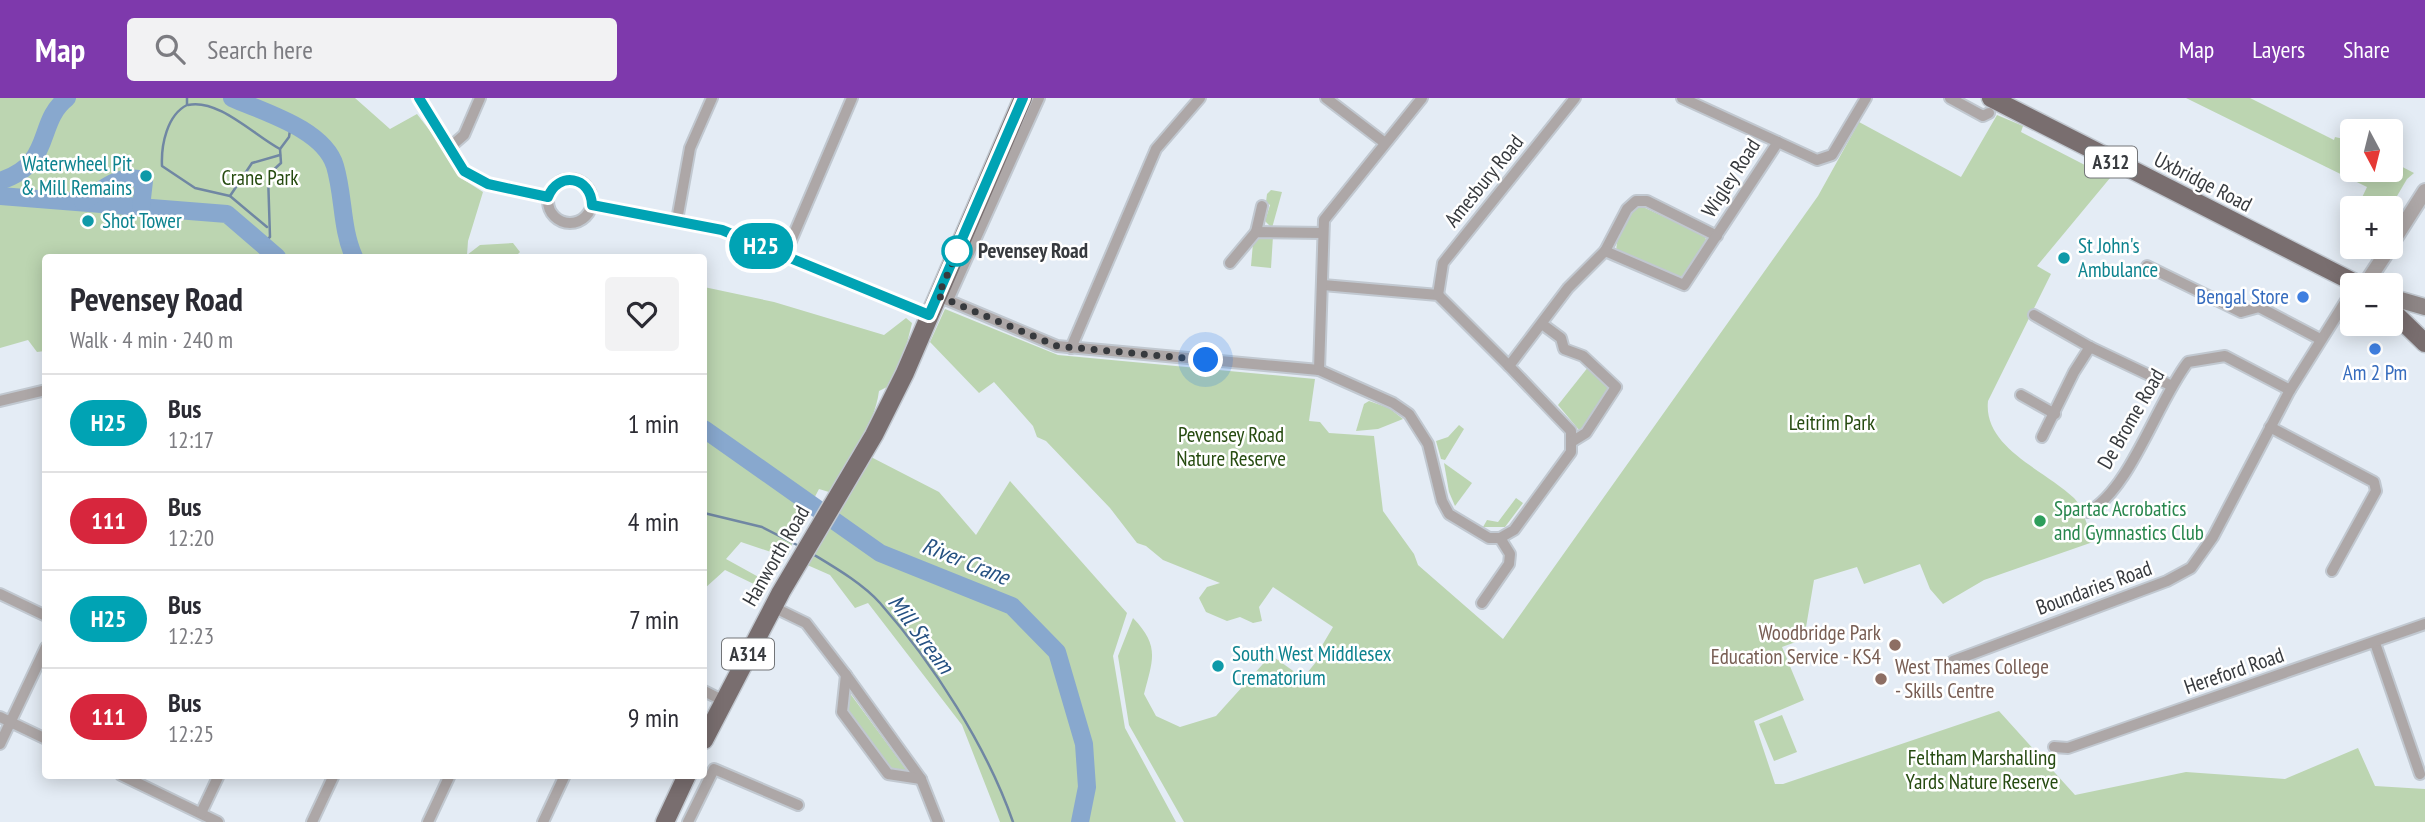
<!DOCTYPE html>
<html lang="en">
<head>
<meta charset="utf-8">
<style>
	:root { --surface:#fff; --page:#f2f2f3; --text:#2b2b33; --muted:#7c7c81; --line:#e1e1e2; --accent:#7e39ac }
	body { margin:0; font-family:"PT Sans Narrow",sans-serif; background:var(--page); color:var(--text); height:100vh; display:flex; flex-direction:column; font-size:26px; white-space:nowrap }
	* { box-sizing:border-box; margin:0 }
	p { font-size:23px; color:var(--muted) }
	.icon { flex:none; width:38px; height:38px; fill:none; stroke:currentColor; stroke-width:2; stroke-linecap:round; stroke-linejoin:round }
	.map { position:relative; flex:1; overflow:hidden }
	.sheet { position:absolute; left:42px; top:156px; width:665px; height:525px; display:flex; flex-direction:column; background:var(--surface); border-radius:7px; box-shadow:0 4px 18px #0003 }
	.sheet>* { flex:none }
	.badge { padding:0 14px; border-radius:23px; font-size:24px; line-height:46px }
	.needle { width:46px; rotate:173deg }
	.tools { position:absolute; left:2340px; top:21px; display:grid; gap:14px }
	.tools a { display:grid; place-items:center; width:63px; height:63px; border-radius:7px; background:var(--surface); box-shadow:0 4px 18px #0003; font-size:35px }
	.you { position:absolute; width:35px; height:35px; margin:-18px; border:5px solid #fff; border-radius:50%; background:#1a73e8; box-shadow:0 0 0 10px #1a73e833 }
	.map>.badge { position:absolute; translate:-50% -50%; box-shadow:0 0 0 4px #fff }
	.round { display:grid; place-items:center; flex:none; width:74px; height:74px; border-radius:7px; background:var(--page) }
	.headline { display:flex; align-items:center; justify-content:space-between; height:119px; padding:0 28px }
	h1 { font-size:33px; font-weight:700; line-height:52px }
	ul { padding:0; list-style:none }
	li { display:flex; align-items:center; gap:21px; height:98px; padding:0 28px; border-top:2px solid var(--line) }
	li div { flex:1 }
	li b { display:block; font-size:26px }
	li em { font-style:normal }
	li .badge { min-width:77px; font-weight:700; text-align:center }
	header { display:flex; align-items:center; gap:42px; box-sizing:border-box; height:98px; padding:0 35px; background:var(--accent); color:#fff }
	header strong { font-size:33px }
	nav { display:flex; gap:38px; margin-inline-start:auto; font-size:24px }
	.search { width:490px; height:63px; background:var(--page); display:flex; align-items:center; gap:18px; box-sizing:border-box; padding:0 24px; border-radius:7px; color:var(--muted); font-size:26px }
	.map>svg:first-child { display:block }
</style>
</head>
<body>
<header>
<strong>Map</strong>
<div class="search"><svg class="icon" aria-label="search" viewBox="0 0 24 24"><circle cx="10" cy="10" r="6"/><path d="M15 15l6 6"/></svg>Search here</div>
<nav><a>Map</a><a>Layers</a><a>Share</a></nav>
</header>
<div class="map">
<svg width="2425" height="724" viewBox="0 0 2425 724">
	<rect width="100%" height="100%" fill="#e4ecf5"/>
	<!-- green -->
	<g fill="#bcd5b1">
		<polygon points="0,0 355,0 390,31 417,16 454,64 461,80 483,94 468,143 467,157 480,147 513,145 520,154 515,159 46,159 45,253 37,254 28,242 0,250"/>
		<polygon points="2186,0 2250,0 2334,42 2335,39 2352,43 2352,72 2390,72 2391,63 2414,75 2407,81 2390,110 2357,110 2367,89"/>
		<path d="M1997,17L2023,28L2021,34L2110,80L2037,168L2051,176L1988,303C1983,350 2045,372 2074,400C2083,409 2088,431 2093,444L1984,482L1943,506L1930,491L1920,466L1864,486L1857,469L1814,482L1804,541L1782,549L1804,602L1754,623L1775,686H1783L1999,613L2075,697L2186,674L2285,681L2358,650L2375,688L2425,691V724H1184L1129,627L1118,558L1133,520C1160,548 1153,561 1144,596L1156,618L1180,629L1216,618L1271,557L1303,580L1320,559L1317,556L1333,529L1273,489L1259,509L1262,523L1253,525L1240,519L1227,523L1206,514L1199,500L1207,489L1220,485L1163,462L1146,448L1137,445L1110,410L1046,343L1037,339L1033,328L994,284L979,295L930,244L945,211L1058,257L1315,281L1309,323L1320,324L1329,335L1374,338L1383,413L1414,456L1418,467L1503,541L1818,98L1859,24L1961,79Z"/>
		<polygon points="1271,92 1282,94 1272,130 1265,123 1270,107 1266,104 1267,96"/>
		<path d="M1641,108L1705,138L1707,146L1687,177L1675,179L1617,155C1613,143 1629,113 1641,108Z"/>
		<polygon points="1260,137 1273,138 1271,170 1251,168 1253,145"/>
		<path d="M704,189L774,204L884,237L906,220L912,225L902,265L891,287L879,293C874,330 848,362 829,394L819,391L809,410L806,425L797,433L788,457H780L741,444L726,461L766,483L762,490L725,472L704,491Z"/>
		<polygon points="1589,268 1612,286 1585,332 1579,332 1558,307"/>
		<polygon points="1369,303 1389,310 1403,321 1378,331 1356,333 1364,306"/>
		<polygon points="1459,327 1464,331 1445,362 1441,361 1436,343 1448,339"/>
		<polygon points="871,359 939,394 976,437 1010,383 1127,515 1113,558 1125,630 1176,724 1000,724 962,627 868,505 855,510 830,477 805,466 824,440"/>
		<polygon points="1444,365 1472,385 1455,408 1449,394"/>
		<polygon points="1516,400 1523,405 1505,429 1483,429 1487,422 1498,424"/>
		<polygon points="849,594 908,674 891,672 847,613"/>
		<polygon points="1782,617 1797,654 1774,663 1759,626"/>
	</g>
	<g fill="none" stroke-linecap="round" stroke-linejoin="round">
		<!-- stream -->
		<g stroke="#7087a3" stroke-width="2.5">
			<path d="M187,0V7C167,17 161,47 162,68L195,90L230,98L267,129"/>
			<path d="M188,7C218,0 255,38 280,51"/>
			<polyline points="230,98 252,65 280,57"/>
			<polyline points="266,142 270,139 268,77 281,65 280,51 289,39 291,26"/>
			<polyline points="704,415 762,429 799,448"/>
			<path d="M811,455C834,469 862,485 880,505C933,565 987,649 1013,724"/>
		</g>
		<!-- river -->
		<g stroke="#88a8ce" stroke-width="18">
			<path d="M232,0C263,14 324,31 335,68C344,98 341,130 354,159"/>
			<path d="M0,83C55,65 35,25 67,0"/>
			<polyline points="0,98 227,116 277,159"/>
			<path d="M83,104C101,93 121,73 144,83L141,109"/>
			<polyline points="704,331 880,455 1012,508 1057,554 1084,646 1087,689 1080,724"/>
		</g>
		<defs>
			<g id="minor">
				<polyline points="419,0 464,73 488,86 548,99"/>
				<polyline points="1326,0 1385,45"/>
				<polyline points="1682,0 1778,44"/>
				<polyline points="1950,0 1983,18 1989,15"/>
				<polyline points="449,50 464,37 480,0"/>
				<circle cx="570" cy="103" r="22"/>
				<polyline points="592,107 722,132 929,217"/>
				<polyline points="677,122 690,50 712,0"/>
				<polyline points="1256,134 1262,108"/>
				<polyline points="1605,153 1627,111 1636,103 1647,103 1717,138"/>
				<polyline points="785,157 852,0"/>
				<polyline points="1230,165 1256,134 1323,135"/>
				<polyline points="2147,168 2241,214 2259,209 2320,241"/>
				<polyline points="1323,187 1438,197 1509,268"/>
				<polyline points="1438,197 1443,165 1575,0"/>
				<polyline points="938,198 1057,248 1319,272 1393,305 1409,316 1428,346 1442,403 1449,416 1489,440 1500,440 1514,432 1571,354 1571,333 1509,268 1568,190 1605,153 1684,187 1778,44 1817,62 1832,57 1866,0"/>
				<polyline points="948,202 1039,0"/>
				<polyline points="2034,217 2090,249 2170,287"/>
				<polyline points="1542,226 1561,240 1564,251 1583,258 1616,289 1586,335 1573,343"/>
				<polyline points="1071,250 1156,51 1200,0"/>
				<polyline points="1319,272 1324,122 1422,0"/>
				<polyline points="2021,297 2055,316"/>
				<polyline points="0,303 46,292"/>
				<polyline points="2270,329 2374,384 2376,393 2332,473"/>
				<polyline points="2042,339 2074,274 2090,249"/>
				<path d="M2088,414C2130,392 2157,304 2188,264L2225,258L2290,292"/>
				<polyline points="0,496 46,518"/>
				<polyline points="1482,505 1509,466 1510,456 1500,440"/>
				<polyline points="773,509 806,525 846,577 921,681 938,724"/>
				<polyline points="2375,545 2420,676"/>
				<polyline points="1953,563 2167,483 2191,470 2213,439 2290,292 2347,201"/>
				<polyline points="846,577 842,614 888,676 921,681"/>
				<polyline points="704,593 722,602"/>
				<polyline points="0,619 46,641"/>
				<polyline points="0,646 46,549"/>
				<polyline points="2054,649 2068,650 2425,526"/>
				<polyline points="121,677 218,724"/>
				<polyline points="201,715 219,677"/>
				<polyline points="312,724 334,677"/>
				<polyline points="428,724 450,677"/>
				<polyline points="543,724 565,677"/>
				<polyline points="688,724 714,671 798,707"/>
			</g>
			<g id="tertiary">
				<polyline points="2390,148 2425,93"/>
				<polyline points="2365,187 2390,149"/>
			</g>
			<polyline id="secondary" points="2390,199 2425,209"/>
			<g id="primary">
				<polyline points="1991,0 2359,187"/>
				<polyline points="2390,211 2425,245"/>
				<polyline points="704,642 781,494 874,337 905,275 1023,0"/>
				<polyline points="665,724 687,677"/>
			</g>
		</defs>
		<!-- minor casing -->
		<use href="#minor" stroke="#c1c8d0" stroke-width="14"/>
		<!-- tertiary casing -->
		<use href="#tertiary" stroke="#c1c8d0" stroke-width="18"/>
		<!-- secondary casing -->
		<use href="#secondary" stroke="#c1c8d0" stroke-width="19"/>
		<!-- primary casing -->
		<use href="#primary" stroke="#c1c8d0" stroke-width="21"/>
		<!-- minor -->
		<use href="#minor" stroke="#ada7a7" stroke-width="10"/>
		<!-- tertiary -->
		<use href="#tertiary" stroke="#ada7a7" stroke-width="14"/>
		<!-- secondary -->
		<use href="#secondary" stroke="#8e8686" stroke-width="16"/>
		<!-- primary -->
		<use href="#primary" stroke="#796e6f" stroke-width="18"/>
	</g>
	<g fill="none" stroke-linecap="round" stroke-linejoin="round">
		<defs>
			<path id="line" d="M419,0L464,73L488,86L548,99C558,73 591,78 592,107L722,132L929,217L1023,0"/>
		</defs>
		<!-- line casing -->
		<use href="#line" stroke="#fff" stroke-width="16"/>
		<!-- line -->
		<use href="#line" stroke="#00a3b4" stroke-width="10"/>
		<!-- walk -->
		<polyline stroke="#373a3e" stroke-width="7" stroke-dasharray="0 12.6" points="957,153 960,148 938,198 1057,248 1206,262"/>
	</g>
	<!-- markers -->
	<g fill="#0f9aa8" stroke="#fff" stroke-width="2.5">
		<circle cx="146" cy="78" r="7"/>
		<circle cx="88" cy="123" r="7"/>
		<circle cx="2064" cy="160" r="7"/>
		<circle cx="1218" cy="568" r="7"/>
	</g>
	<circle fill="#fff" stroke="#00a3b4" stroke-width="3.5" cx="957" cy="153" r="14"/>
	<g fill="#3f7fe0" stroke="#fff" stroke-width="2.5">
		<circle cx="2303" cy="199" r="7"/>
		<circle cx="2375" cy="251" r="7"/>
	</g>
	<circle fill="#2e9e5b" stroke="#fff" stroke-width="2.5" cx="2040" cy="423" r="7"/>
	<g fill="#8d6e63" stroke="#fff" stroke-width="2.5">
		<circle cx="1895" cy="547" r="7"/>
		<circle cx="1881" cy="581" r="7"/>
	</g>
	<g text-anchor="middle" stroke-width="5" stroke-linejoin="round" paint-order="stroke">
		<!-- shield labels -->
		<g fill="#fff" stroke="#737578" stroke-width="2">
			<rect x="2085" y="48.5" width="52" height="31" rx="5"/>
			<rect x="722" y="540.5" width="52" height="31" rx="5"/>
		</g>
		<g font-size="19" font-weight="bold" fill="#373a3e">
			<text x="2111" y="71">A312</text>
			<text x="748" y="563">A314</text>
		</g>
		<!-- culture labels -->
		<g font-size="21" fill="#0d838f" stroke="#fff" text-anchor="start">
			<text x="132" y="73" text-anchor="end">Waterwheel Pit<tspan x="132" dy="24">&amp; Mill Remains</tspan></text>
			<text x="102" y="130">Shot Tower</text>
			<text x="2078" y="155">St John's<tspan x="2078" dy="24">Ambulance</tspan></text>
			<text x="1232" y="563">South West Middlesex<tspan x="1232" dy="24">Crematorium</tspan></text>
		</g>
		<!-- park labels -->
		<g font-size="21" fill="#264b10" stroke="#fff">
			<text x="260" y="87">Crane Park</text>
			<text x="1832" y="332">Leitrim Park</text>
			<text x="1231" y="344">Pevensey Road<tspan x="1231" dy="24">Nature Reserve</tspan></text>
			<text x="1982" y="667">Feltham Marshalling<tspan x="1982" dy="24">Yards Nature Reserve</tspan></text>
		</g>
		<!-- street labels -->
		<g font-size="21" fill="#373a3e" stroke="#fff">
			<text transform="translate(1731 80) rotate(-57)" y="7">Wigley Road</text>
			<text transform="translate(1484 83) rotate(-51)" y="7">Amesbury Road</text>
			<text transform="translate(2203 84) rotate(27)" y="7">Uxbridge Road</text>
			<text transform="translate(2131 321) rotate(-60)" y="7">De Brome Road</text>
			<text transform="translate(776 458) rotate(-60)" y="7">Hanworth Road</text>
			<text transform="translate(2094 490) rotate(-20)" y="7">Boundaries Road</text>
			<text transform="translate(2234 573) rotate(-19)" y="7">Hereford Road</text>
		</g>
		<!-- stop labels -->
		<g font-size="21" font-weight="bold" fill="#373a3e" stroke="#fff" text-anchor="start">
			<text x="978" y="160">Pevensey Road</text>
		</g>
		<!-- shop labels -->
		<g font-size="21" fill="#366cbe" stroke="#fff" text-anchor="end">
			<text x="2289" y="206">Bengal Store</text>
			<text x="2375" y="282" text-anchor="middle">Am 2 Pm</text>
		</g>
		<!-- leisure labels -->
		<g font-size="21" fill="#27864d" stroke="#fff" text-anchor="start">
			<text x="2054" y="418">Spartac Acrobatics<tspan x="2054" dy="24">and Gymnastics Club</tspan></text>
		</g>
		<!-- education labels -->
		<g font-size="21" fill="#785e54" stroke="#fff" text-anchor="end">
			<text x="1881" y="542">Woodbridge Park<tspan x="1881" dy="24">Education Service - KS4</tspan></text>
			<text x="1895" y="576" text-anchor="start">West Thames College<tspan x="1895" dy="24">- Skills Centre</tspan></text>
		</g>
		<!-- water labels -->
		<g font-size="23" font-style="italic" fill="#255182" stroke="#fff">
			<text transform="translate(966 463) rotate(22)" y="8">River Crane</text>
			<text transform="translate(921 536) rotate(53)" y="8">Mill Stream</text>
		</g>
	</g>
</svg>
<div class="tools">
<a><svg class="needle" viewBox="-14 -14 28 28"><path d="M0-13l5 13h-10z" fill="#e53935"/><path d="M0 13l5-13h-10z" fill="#7c7c81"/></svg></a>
<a>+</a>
<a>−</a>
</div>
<div class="you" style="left:1206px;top:262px"></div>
<b class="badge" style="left:761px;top:148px;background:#00a3b4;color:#fff">H25</b>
<section class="sheet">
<div class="headline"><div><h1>Pevensey Road</h1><p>Walk · 4 min · 240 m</p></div><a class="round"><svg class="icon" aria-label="heart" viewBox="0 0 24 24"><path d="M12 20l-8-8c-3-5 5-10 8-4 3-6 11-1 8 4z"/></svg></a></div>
<ul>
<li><span class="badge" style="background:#00a3b4;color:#fff">H25</span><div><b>Bus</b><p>12:17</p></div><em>1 min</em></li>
<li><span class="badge" style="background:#d7263d;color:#fff">111</span><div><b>Bus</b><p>12:20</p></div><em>4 min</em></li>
<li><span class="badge" style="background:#00a3b4;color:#fff">H25</span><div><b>Bus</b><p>12:23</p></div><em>7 min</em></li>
<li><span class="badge" style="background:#d7263d;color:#fff">111</span><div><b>Bus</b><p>12:25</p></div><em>9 min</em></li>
</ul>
</section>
</div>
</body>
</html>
